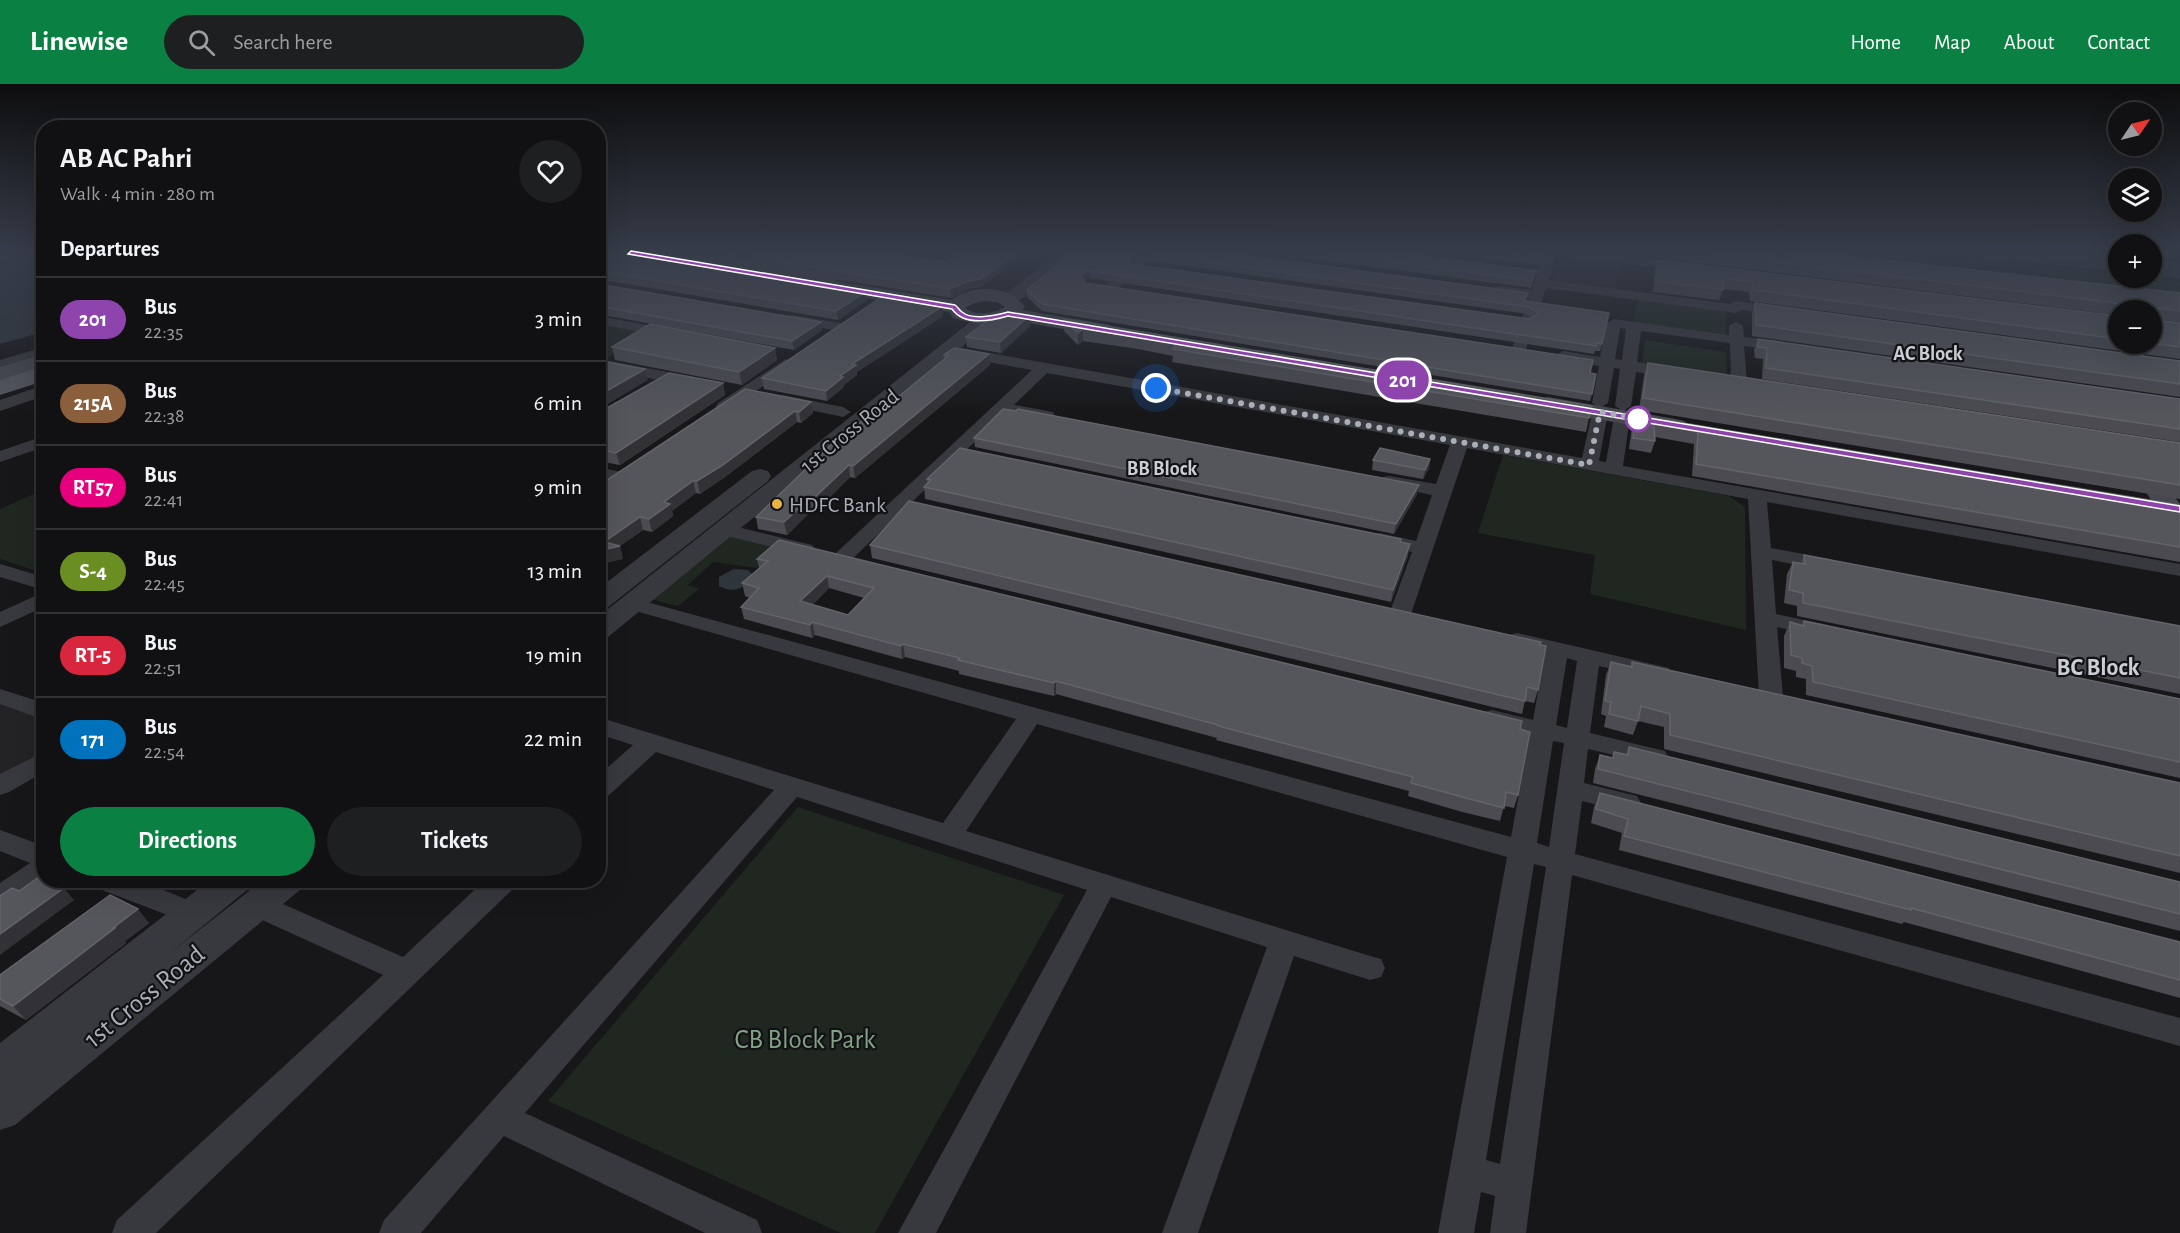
<!DOCTYPE html>
<html lang="en">
<head>
<meta charset="utf-8">
<style>
	:root { --surface:#111113; --page:#1e1f21; --text:#f1f3f6; --muted:#9c9da0; --line:#303133; --accent:#0b8043 }
	body { margin:0; font-family:"Alegreya Sans",sans-serif; background:var(--page); color:var(--text); height:100vh; display:flex; flex-direction:column; font-size:22px; white-space:nowrap }
	* { box-sizing:border-box; margin:0 }
	p { font-size:20px; color:var(--muted) }
	.icon { flex:none; width:33px; height:33px; fill:none; stroke:currentColor; stroke-width:2; stroke-linecap:round; stroke-linejoin:round }
	.map { position:relative; flex:1; overflow:hidden }
	.side { position:absolute; left:36px; top:36px; width:570px; height:768px; display:flex; flex-direction:column; background:var(--surface); border-radius:24px; box-shadow:0 6px 24px #0002,0 0 0 2px var(--line) }
	.side>* { flex:none }
	.badge { padding:0 12px; border-radius:20px; font-size:21px; line-height:39px }
	.needle { width:39px; rotate:55deg }
	.buttons { position:absolute; left:2108px; top:18px; display:grid; gap:12px }
	.buttons a { display:grid; place-items:center; width:54px; height:54px; border-radius:50%; background:var(--surface); box-shadow:0 6px 24px #0002,0 0 0 2px var(--line); font-size:30px }
	.you { position:absolute; width:30px; height:30px; margin:-15px; border:4px solid #fff; border-radius:50%; background:#1a73e8; box-shadow:0 0 0 9px #1a73e833 }
	.map>.badge { position:absolute; translate:-50% -50%; box-shadow:0 0 0 3px #fff }
	h2 { padding:0 24px; font-size:22px; line-height:54px }
	.round { display:grid; place-items:center; flex:none; width:63px; height:63px; border-radius:32px; background:var(--page) }
	.headline { display:flex; align-items:center; justify-content:space-between; height:102px; padding:0 24px }
	h1 { font-size:28px; font-weight:700; line-height:45px }
	.cta { display:flex; gap:12px; margin-top:auto; padding:12px 24px }
	.cta a { flex:1; height:69px; border-radius:36px; background:var(--accent); color:#fff; font-size:24px; font-weight:700; line-height:69px; text-align:center }
	.cta a+a { background:var(--page); color:var(--text) }
	ul { padding:0; list-style:none }
	li { display:flex; align-items:center; gap:18px; height:84px; padding:0 24px; border-top:2px solid var(--line) }
	li div { flex:1 }
	li b { display:block; font-size:22px }
	li em { font-style:normal }
	li .badge { min-width:66px; font-weight:700; text-align:center }
	header { display:flex; align-items:center; gap:36px; box-sizing:border-box; height:84px; padding:0 30px; background:var(--accent); color:#fff }
	header strong { font-size:28px }
	nav { display:flex; gap:33px; margin-inline-start:auto; font-size:21px }
	.search { width:420px; height:54px; background:var(--page); display:flex; align-items:center; gap:15px; box-sizing:border-box; padding:0 21px; border-radius:33px; color:var(--muted); font-size:22px }
	.map>svg:first-child { display:block }
</style>
</head>
<body>
<header>
<strong>Linewise</strong>
<div class="search"><svg class="icon" aria-label="search" viewBox="0 0 24 24"><circle cx="10" cy="10" r="6"/><path d="M15 15l6 6"/></svg>Search here</div>
<nav><a>Home</a><a>Map</a><a>About</a><a>Contact</a></nav>
</header>
<div class="map">
<svg width="2180" height="1149" viewBox="0 0 2180 1149">
	<rect width="100%" height="100%" fill="#171719"/>
	<!-- built -->
	<g fill="#232326">
		<polygon points="1575,170 1615,176 1613,180 1620,181 1614,203 1552,197 1561,172 1573,174"/>
		<polygon points="0,616 44,632 43,671 0,697"/>
	</g>
	<!-- green -->
	<g fill="#1f2720">
		<polygon points="1829,169 1936,169 2118,190 2118,194 2180,197 2180,210"/>
		<polygon points="1639,212 1726,224 1726,251 1633,239"/>
		<polygon points="598,237 653,248 601,277 599,276"/>
		<polygon points="1645,256 1726,268 1727,292 1642,279"/>
		<polygon points="1503,371 1729,412 1745,423 1746,546 1590,510 1595,471 1478,449"/>
		<polygon points="43,406 43,489 0,475 0,425"/>
		<polygon points="725,449 779,464 757,484 713,478 688,501 699,505 678,522 646,514"/>
		<polygon points="798,723 1064,811 875,1149 841,1149 548,1017"/>
	</g>
	<!-- water -->
	<g fill="#2e363c">
		<polygon points="0,169 44,169 43,248 0,260"/>
		<polygon points="1959,169 2094,169 2118,172 2118,188"/>
		<polygon points="2151,175 2180,179 2180,195 2151,191"/>
		<path d="M734,485L748,486L754,492C745,504 734,510 719,502V493Z"/>
	</g>
	<g fill="none" stroke-linecap="round" stroke-linejoin="round">
		<!-- minor -->
		<g fill="#38393e" fill-rule="evenodd">
			<polygon points="755,169 770,169 749,184 739,184 738,181"/>
			<polygon points="1141,169 1154,169 1117,206 1107,206 1105,203 1107,200"/>
			<polygon points="1545,169 1557,169 1549,196 1730,220 1736,217 1785,224 1792,228 1785,232 1742,226 1736,229 1546,204 1526,265 1519,269 1514,268 1512,265 1529,214 1498,210 1491,206 1498,202 1532,206"/>
			<polygon points="1565,169 1602,169 1686,179 1692,183 1686,187 1571,173"/>
			<polygon points="792,231 840,239 847,243 840,247 787,238 785,235 787,232"/>
			<polygon points="598,232 674,246 681,250 674,254 598,240"/>
			<path d="M1614,235L1729,251V242L1736,238L1743,242L1744,253L1787,259L1794,263L1787,267L1744,262L1747,298L1739,303L1731,298L1730,259L1641,247L1637,278L1676,284L1684,289L1676,294L1636,288L1631,322L1623,327L1615,322L1620,285L1614,284L1608,319L1600,324L1592,319L1599,282L1563,277L1555,272L1563,267L1600,273L1607,239ZM1620,244L1626,245L1622,276L1615,275Z"/>
			<polygon points="44,263 44,272 0,286 0,276"/>
			<polygon points="961,264 1582,374 1592,329 1600,324 1608,329 1599,377 1606,378 1614,333 1622,328 1630,333 1623,382 2180,480 2180,492 1767,418 1771,464 1830,475 1837,477 1840,481 1837,485 1830,487 1772,476 1776,530 1828,541 1831,546 1828,551 1820,553 1777,543 1783,613 1779,618 1771,621 1763,618 1759,613 1748,415 1467,364 1411,530 1408,535 1400,536 1392,535 1389,530 1412,468 1373,459 1370,455 1373,451 1380,449 1416,457 1432,411 1383,401 1380,397 1383,393 1389,392 1436,400 1450,361 1047,289 1014,321 1053,328 1055,332 1053,336 1047,337 1005,329 849,478 835,478 832,474 835,470 1032,286 956,272 953,269 956,266"/>
			<polygon points="598,275 694,293 702,298 694,303 598,284"/>
			<polygon points="786,275 791,277 794,280 791,283 730,325 718,325 716,322 718,319"/>
			<polygon points="44,301 44,312 0,327 0,316"/>
			<polygon points="782,311 843,323 851,328 843,333 776,319 774,316"/>
			<polygon points="44,352 44,363 0,378 0,367"/>
			<polygon points="598,383 626,389 629,393 626,397 620,398 598,394"/>
			<polygon points="725,440 812,461 815,465 812,469 805,471 718,450 715,446 718,442"/>
			<polygon points="0,480 44,493 44,506 0,493"/>
			<polygon points="44,508 44,523 0,543 0,528"/>
			<path d="M632,514L1511,753L1530,651L1484,640L1480,634L1484,628L1492,626L1533,636L1545,569L1509,561L1506,556L1509,551L1517,549L1669,584L1672,589L1669,594L1661,596L1599,582L1590,649L1665,667L1668,673L1665,679L1656,681L1588,665L1584,699L1637,712L1641,719L1637,726L1628,728L1582,717L1575,770L2180,934V962L1572,791L1526,1149H1490L1495,1112L1481,1108L1474,1149H1438L1507,773L1037,640L966,747L1370,872L1381,875L1385,884L1381,893L1370,896L1294,872L1198,1149H1162L1267,863L1111,813L936,1149H898L1087,806L797,713L525,1029L757,1136L762,1149H705L504,1052L421,1149H379L384,1136L774,706L656,668L607,713L598,716V692L633,661L598,650V633L943,739L1016,635L625,524L621,520L625,516ZM1567,574L1577,577L1567,644L1556,641ZM1553,657L1564,659L1549,763L1537,759ZM1534,780L1546,783L1500,1080L1486,1076Z"/>
			<polygon points="0,605 44,619 44,636 0,620"/>
			<polygon points="44,668 44,688 9,708 0,711 0,690"/>
			<polygon points="0,746 44,762 45,796 10,821 0,824 0,799 30,779 0,767"/>
			<polygon points="93,796 138,796 201,821 205,829 201,837 191,840 97,804"/>
			<polygon points="485,796 518,796 514,804 156,1149 112,1149 117,1136 383,891 247,829 243,821 247,813 257,810 267,813 403,873"/>
		</g>
		<!-- tertiary -->
		<g fill="#38393e" fill-rule="evenodd">
			<polygon points="1059,169 1077,169 1015,220 1003,220 1000,216 1003,212"/>
			<polygon points="985,230 991,231 994,235 991,239 608,553 598,555 598,533 979,231"/>
			<polygon points="760,385 768,387 771,392 768,397 607,524 598,526 598,505 752,387"/>
			<polygon points="210,796 252,796 247,806 170,869 263,796 305,796 300,806 15,1041 0,1046 0,959"/>
		</g>
		<!-- secondary -->
		<g fill="#46484e" fill-rule="evenodd">
			<path d="M664,169H706L828,188L835,190L837,194L835,197L951,216C972,200 1009,200 1025,223L1022,226L1105,240L1112,242L1115,246L1112,250L1105,252L1010,236L981,241L953,234L949,228L805,204L798,202L796,198L798,195L673,174L667,173ZM985,217L997,218L1005,223C994,230 976,232 965,224L974,219Z"/>
			<polygon points="44,270 44,283 0,297 0,283"/>
			<polygon points="1548,313 1676,335 1684,337 1688,342 1684,347 1676,349 1540,325 1537,320 1540,315"/>
			<polygon points="2160,402 2169,405 2180,420 2178,429 2169,431 2160,429 2147,410 2151,405"/>
		</g>
		<!-- primary -->
		<polygon fill="#54565d" fill-rule="evenodd" points="44,282 44,297 0,311 0,296"/>
	</g>
	<!-- wall -->
	<g fill="#4b4b51" fill-rule="evenodd">
		<polygon points="598,169 866,208 867,216 838,236 598,195"/>
		<polygon points="676,169 751,169 737,179"/>
		<polygon points="953,169 981,203 968,205 951,214 756,182 754,174 947,178 953,174"/>
		<path d="M1071,169H1227L1526,217L1602,260L1600,267H1595L1594,270L1090,194L1085,195L1083,196L1085,199L1590,289L1592,310L1590,317L1042,227L1027,213V206ZM1136,175L1528,230L1533,233L1529,235L1131,180L1129,177Z"/>
		<polygon points="1270,169 1401,169 1536,193 1533,197 1531,204"/>
		<polygon points="1445,169 1543,169 1540,181"/>
		<polygon points="1659,169 1820,169 2180,209 2180,238 2155,235 2180,239 2180,275 1750,217 1749,208 1723,205 1719,216 1653,208 1655,186 1658,176 2118,232 2118,260 2151,260 2151,226 2118,226 2118,231 1658,174"/>
		<polygon points="598,200 822,246 794,266 598,230"/>
		<polygon points="938,219 938,222 943,222 943,232 857,288 857,291 844,301 844,303 827,317 764,305 762,294"/>
		<polygon points="1755,219 2180,277 2180,313 1752,252 1752,230"/>
		<polygon points="1030,231 1030,242 1001,269 967,263 966,253"/>
		<polygon points="1064,235 1589,334 1586,348 1172,278 1173,272 1138,265 1083,257 1078,261 1064,247"/>
		<polygon points="1758,255 2180,315 2180,358 1762,295 1763,275 1755,274 1754,266"/>
		<polygon points="612,263 775,264 777,276 742,301 615,276"/>
		<polygon points="989,270 990,281 855,394 850,393 816,427 812,426 787,451 758,445 756,433 897,314 944,276 944,271"/>
		<polygon points="1648,279 2180,359 2180,415 1639,326 1644,291"/>
		<polygon points="723,299 725,311 620,381 598,377 598,329"/>
		<polygon points="811,318 813,329 801,339 797,338 725,393 700,410 696,409 672,427 673,432 652,448 643,446 620,462 623,475 598,402"/>
		<polygon points="1635,331 2180,421 2180,478 1692,392 1694,360 1655,353 1655,357 1651,369 1629,365 1632,343"/>
		<polygon points="974,354 1417,410 1394,450 975,363"/>
		<polygon points="1430,375 1429,384 1423,395 1372,386 1373,376"/>
		<polygon points="927,395 1401,458 1408,472 1391,518 925,415 924,403 927,399"/>
		<polygon points="870,461 1538,606 1534,619 1525,617 1522,630 872,474"/>
		<polygon points="1804,471 2180,542 2180,610 1797,532 1797,522 1784,519 1787,490 1793,478 1801,479"/>
		<path d="M757,475L1520,645L1518,711L1514,724L1504,722L1500,737L1462,728L1408,712L1409,707L1216,656L1217,654L1056,610L1054,612L959,590V587L905,573L902,575L815,551L812,554L744,535L741,523L750,514L745,512L742,499L759,484ZM829,504L864,514L848,531L812,521Z"/>
		<polygon points="1804,537 2180,615 2180,694 1806,611 1806,595 1796,593 1796,587 1784,584 1784,552 1790,538 1802,541"/>
		<polygon points="1611,578 1631,583 1632,578 2180,699 2180,789 1664,665 1664,643 1638,637 1633,651 1604,643 1606,632 1601,630 1606,591"/>
		<polygon points="1629,663 2180,798 2180,847 1593,699 1595,685 1600,671 1612,674 1614,668 1626,671"/>
		<polygon points="1600,709 2180,858 2180,914 1904,838 1902,840 1619,766 1622,749 1591,739 1594,723"/>
		<polygon points="149,839 125,857 126,859 26,936 0,922 0,891"/>
	</g>
	<!-- shaded-wall -->
	<g fill="#323236">
		<polygon points="739,169 751,169 737,179 736,171"/>
		<polygon points="1017,169 1028,169 981,203 968,205 951,214 950,205"/>
		<polygon points="1135,169 1136,169 1136,175 1129,177 1128,175 1129,171"/>
		<polygon points="1090,187 1090,194 1085,195 1081,199 1081,192 1085,188"/>
		<polygon points="1538,187 1536,193 1532,198 1533,192"/>
		<polygon points="866,208 867,216 838,236 836,227"/>
		<polygon points="938,219 939,225 943,222 943,232 857,288 857,291 844,301 844,303 827,317 826,307 852,280"/>
		<polygon points="1030,231 1030,242 1001,269 1000,258"/>
		<polygon points="821,238 822,246 794,266 792,257"/>
		<polygon points="1083,245 1083,257 1078,261 1078,249"/>
		<polygon points="775,264 777,276 742,301 739,288"/>
		<polygon points="989,270 990,281 855,394 853,382"/>
		<polygon points="645,285 648,296 598,326 598,312"/>
		<polygon points="723,299 725,311 620,381 616,369"/>
		<polygon points="811,318 813,329 801,339 799,328"/>
		<polygon points="795,327 797,338 725,393 700,410 697,397"/>
		<polygon points="1430,375 1429,384 1423,395 1425,386"/>
		<polygon points="849,381 850,393 816,427 814,414"/>
		<polygon points="693,397 696,409 672,427 673,432 652,448 649,435 664,418"/>
		<polygon points="1419,401 1417,410 1394,450 1396,440"/>
		<polygon points="810,414 812,426 787,451 784,438"/>
		<polygon points="640,433 643,446 620,462 623,475 598,481 598,467 604,458"/>
		<polygon points="1410,460 1408,472 1391,518 1393,506"/>
		<polygon points="827,492 829,504 802,530 800,517"/>
		<polygon points="812,538 815,551 812,554 810,541"/>
		<polygon points="903,560 905,573 902,575 901,562"/>
		<polygon points="1056,597 1056,610 1054,612 1054,599"/>
		<polygon points="64,804 74,816 0,871 0,850"/>
		<polygon points="138,825 149,839 125,857 126,859 26,936 13,922 113,844"/>
	</g>
	<!-- building -->
	<g fill="#55565c" stroke="#63646a" stroke-width="1.5" fill-rule="evenodd">
		<polygon points="598,169 632,169 866,208 836,227 598,187"/>
		<polygon points="723,169 739,169 736,171"/>
		<polygon points="762,169 886,169 947,178 956,173 953,169 1017,169 981,195 968,197 950,205 754,174"/>
		<polygon points="1071,169 1135,169 1129,171 1128,175 1131,180 1529,235 1539,230 1530,223 1141,169 1227,169 1528,209 1525,217 1609,229 1602,260 1596,259 1596,262 1090,187 1085,188 1081,192 1085,199 1593,276 1590,289 1596,290 1592,310 1042,220 1027,206"/>
		<polygon points="1319,169 1401,169 1538,187 1533,192 1533,197"/>
		<polygon points="1497,169 1543,169 1542,175"/>
		<polygon points="1700,169 1820,169 2180,209 2180,227 2157,224 2155,227 2155,236 2180,239 2180,263 2151,259 2151,226 2125,226 2124,220"/>
		<polygon points="1658,176 2118,232 2118,255 1754,206 1752,198 1723,194 1723,206 1656,197"/>
		<polygon points="598,200 821,238 792,257 598,222"/>
		<polygon points="886,210 938,219 935,221 943,222 852,280 856,281 840,292 843,293 826,307 762,294"/>
		<polygon points="1755,219 2180,277 2180,300 1756,241"/>
		<polygon points="1010,228 1030,231 1000,258 966,253 994,232"/>
		<polygon points="1064,235 1592,322 1589,334 1173,265 1177,260 1138,253 1083,245 1078,249"/>
		<polygon points="650,240 775,264 739,288 612,263"/>
		<polygon points="1758,255 2180,315 2180,345 1766,284 1767,264 1758,263"/>
		<polygon points="954,264 989,270 853,382 849,381 814,414 810,414 784,438 756,433 834,358 894,313 897,314 948,272 944,271"/>
		<polygon points="598,276 645,285 598,312"/>
		<polygon points="1648,279 2180,359 2180,401 1643,314"/>
		<polygon points="669,289 723,299 616,369 598,365 598,329"/>
		<polygon points="745,305 811,318 799,328 795,327 723,381 697,397 693,397 664,418 670,420 649,435 640,433 604,458 620,462 598,467 598,402"/>
		<polygon points="1003,325 1016,327 1018,325 1419,401 1396,440 974,354"/>
		<polygon points="1635,331 2180,421 2180,463 1696,380 1698,348 1654,340 1655,357 1633,354"/>
		<polygon points="960,364 1401,455 1400,458 1410,460 1393,506 924,403 931,396 927,395"/>
		<polygon points="1380,364 1430,375 1425,386 1373,376"/>
		<polygon points="909,417 1541,558 1540,561 1546,562 1538,606 1527,603 1525,617 870,461"/>
		<path d="M779,456L1522,637L1520,645L1530,648L1518,711L1506,708L1504,724L1466,714L1411,699L1413,693L1218,642V641L1056,597L1054,599L958,576L960,574L903,560L901,562L812,538L810,541L741,523L759,504L742,499L768,477L757,475ZM827,492L874,504L848,531L800,517Z"/>
		<polygon points="1804,471 2180,542 2180,594 1803,519 1803,509 1789,506 1793,478 1805,480"/>
		<polygon points="1804,537 2180,615 2180,678 1813,598 1812,582 1802,579 1802,574 1791,571 1790,538 1804,542"/>
		<polygon points="1611,578 1632,583 1632,578 2180,699 2180,772 1670,651 1670,630 1641,622 1638,637 1609,630 1611,618 1605,617"/>
		<polygon points="1629,663 2180,798 2180,830 1598,685 1600,671 1613,674 1614,668 1628,671"/>
		<polygon points="1600,709 2180,858 2180,896 1911,824 1911,826 1624,752 1628,735 1596,725"/>
		<polygon points="39,793 44,795 44,796 47,796 64,804 0,850 0,812 12,804 19,807"/>
		<polygon points="110,811 138,825 113,844 115,844 13,922 0,915 0,891"/>
	</g>
	<!-- sky -->
	<linearGradient id="sky" x2="0" y2="1"><stop stop-color="#0d0d0e"/><stop offset="0.51" stop-color="#363c49"/><stop offset="1" stop-color="#363c49" stop-opacity="0"/></linearGradient>
	<rect width="2180" height="330" fill="url(#sky)"/>
	<!-- line -->
	<path fill="#8e44ad" stroke="#fff" stroke-width="1.5" d="M631,167L955,221C958,223 959,226 962,228C973,237 996,231 1008,228L2180,422V428L1008,232C991,237 964,242 952,225L628,170Z"/>
	<g fill="none" stroke-linecap="round" stroke-linejoin="round">
		<!-- walk -->
		<polyline stroke="#aaaeb8" stroke-width="6" stroke-dasharray="0 10.8" points="1156,304 1589,381 1600,328 1645,336 1638,335"/>
	</g>
	<!-- markers -->
	<circle fill="#fff" stroke="#8e44ad" stroke-width="3" cx="1638" cy="335" r="12"/>
	<circle fill="#e9b340" stroke="#121214" stroke-width="2" cx="777" cy="420" r="6"/>
	<g text-anchor="middle" stroke-width="4.5" stroke-linejoin="round" paint-order="stroke">
		<!-- far-neighbourhood labels -->
		<g font-size="20" font-weight="bold" fill="#cbcdd4" stroke="#121214">
			<text x="1928" y="276">AC Block</text>
			<text x="1162" y="391">BB Block</text>
		</g>
		<!-- street labels -->
		<g font-size="22" fill="#aaaeb8" stroke="#121214">
			<text transform="translate(849 346) rotate(-39)" y="8">1st Cross Road</text>
		</g>
		<!-- poi labels -->
		<g font-size="22" fill="#aaaeb8" stroke="#121214" text-anchor="start">
			<text x="789" y="428">HDFC Bank</text>
		</g>
		<!-- neighbourhood labels -->
		<g font-size="24" font-weight="bold" fill="#cbcdd4" stroke="#121214">
			<text x="2098" y="591">BC Block</text>
		</g>
		<!-- near-street labels -->
		<g font-size="27" fill="#aaaeb8" stroke="#121214">
			<text transform="translate(144 912) rotate(-39)" y="9">1st Cross Road</text>
		</g>
		<!-- near-park labels -->
		<g font-size="27" fill="#82a285" stroke="#121214">
			<text x="805" y="964">CB Block Park</text>
		</g>
	</g>
</svg>
<div class="buttons">
<a><svg class="needle" viewBox="-14 -14 28 28"><path d="M0-13l5 13h-10z" fill="#e53935"/><path d="M0 13l5-13h-10z" fill="#9c9da0"/></svg></a>
<a><svg class="icon" aria-label="layers" viewBox="0 0 24 24"><path d="M12 4l9 5-9 5-9-5zM3 14l9 5 9-5"/></svg></a>
<a>+</a>
<a>−</a>
</div>
<div class="you" style="left:1156px;top:304px"></div>
<b class="badge" style="left:1403px;top:296px;background:#8e44ad;color:#fff">201</b>
<section class="side">
<div class="headline"><div><h1>AB AC Pahri</h1><p>Walk · 4 min · 280 m</p></div><a class="round"><svg class="icon" aria-label="heart" viewBox="0 0 24 24"><path d="M12 20l-8-8c-3-5 5-10 8-4 3-6 11-1 8 4z"/></svg></a></div>
<h2>Departures</h2>
<ul>
<li><span class="badge" style="background:#8e44ad;color:#fff">201</span><div><b>Bus</b><p>22:35</p></div><em>3 min</em></li>
<li><span class="badge" style="background:#8b5e3c;color:#fff">215A</span><div><b>Bus</b><p>22:38</p></div><em>6 min</em></li>
<li><span class="badge" style="background:#e6007e;color:#fff">RT57</span><div><b>Bus</b><p>22:41</p></div><em>9 min</em></li>
<li><span class="badge" style="background:#6b8e23;color:#fff">S-4</span><div><b>Bus</b><p>22:45</p></div><em>13 min</em></li>
<li><span class="badge" style="background:#d7263d;color:#fff">RT-5</span><div><b>Bus</b><p>22:51</p></div><em>19 min</em></li>
<li><span class="badge" style="background:#0072bc;color:#fff">171</span><div><b>Bus</b><p>22:54</p></div><em>22 min</em></li>
</ul>
<div class="cta"><a>Directions</a><a>Tickets</a></div>
</section>
</div>
</body>
</html>
